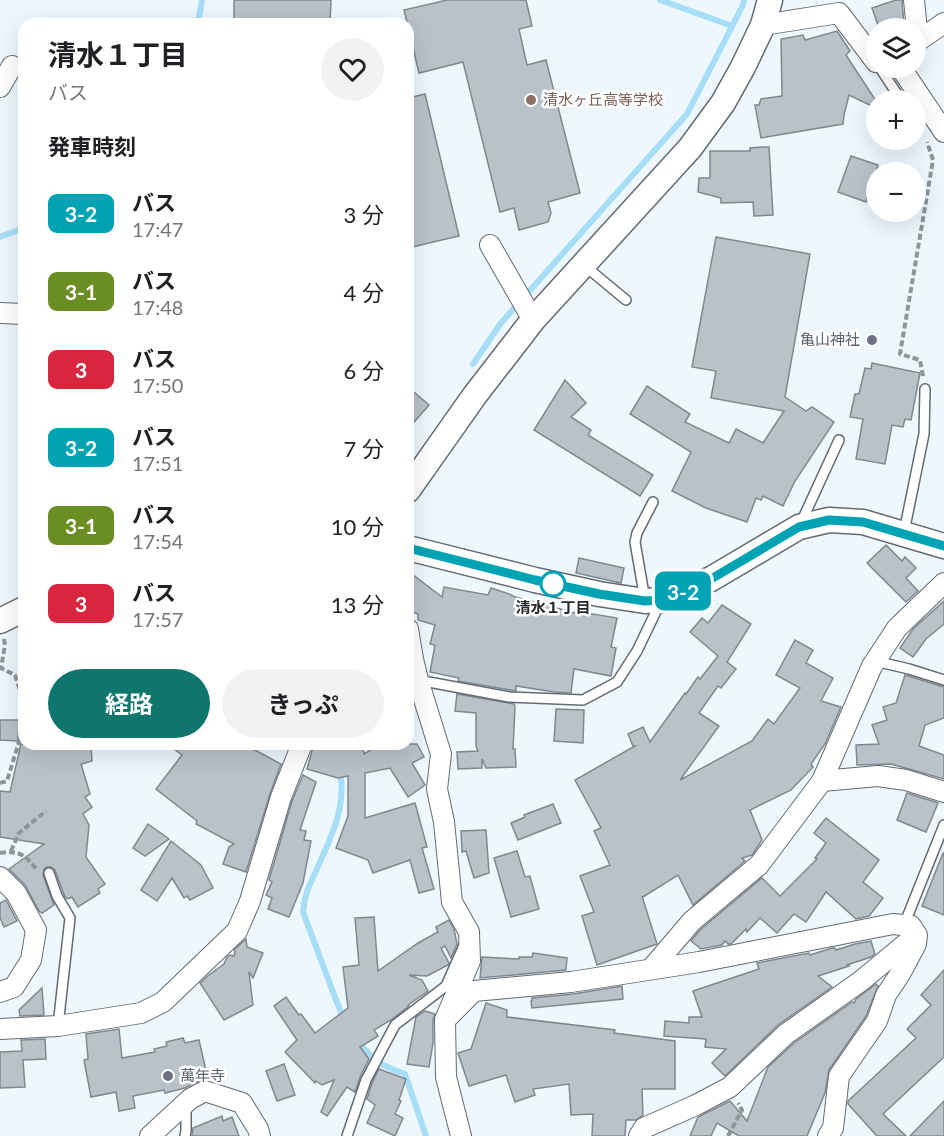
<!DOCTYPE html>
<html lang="ja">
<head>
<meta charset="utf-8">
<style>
	:root { --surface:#fff; --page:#f2f2f2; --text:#202124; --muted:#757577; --accent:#0f766e }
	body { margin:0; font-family:Lato,"Noto Sans JP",sans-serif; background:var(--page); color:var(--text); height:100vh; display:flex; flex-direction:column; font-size:22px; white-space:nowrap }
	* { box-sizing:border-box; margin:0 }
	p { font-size:20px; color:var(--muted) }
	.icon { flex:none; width:33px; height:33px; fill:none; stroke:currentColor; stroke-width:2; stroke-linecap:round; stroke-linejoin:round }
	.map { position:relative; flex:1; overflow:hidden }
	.panel { position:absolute; left:18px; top:18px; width:396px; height:732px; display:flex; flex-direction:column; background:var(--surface); border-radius:18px; box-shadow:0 6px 24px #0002 }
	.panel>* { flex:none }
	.badge { padding:0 12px; border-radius:9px; font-size:21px; line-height:39px }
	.controls { position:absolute; left:866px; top:18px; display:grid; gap:12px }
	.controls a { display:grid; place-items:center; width:60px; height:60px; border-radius:50%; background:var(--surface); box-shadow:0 6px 24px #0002; font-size:30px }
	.map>.badge { position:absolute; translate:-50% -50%; box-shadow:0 0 0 3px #fff }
	h2 { padding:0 30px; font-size:22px; line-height:54px }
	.round { display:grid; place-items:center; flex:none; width:63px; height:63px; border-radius:32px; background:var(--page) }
	.summary { display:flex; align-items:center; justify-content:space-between; height:102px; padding:0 30px }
	h1 { font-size:28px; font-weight:700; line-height:45px }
	.primary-button { display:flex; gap:12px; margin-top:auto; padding:12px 30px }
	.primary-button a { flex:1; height:69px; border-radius:36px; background:var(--accent); color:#fff; font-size:24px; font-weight:700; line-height:69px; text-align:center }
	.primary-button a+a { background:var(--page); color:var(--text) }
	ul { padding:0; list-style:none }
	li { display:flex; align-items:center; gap:18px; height:78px; padding:0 30px }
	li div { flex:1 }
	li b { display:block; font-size:22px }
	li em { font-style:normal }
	li .badge { min-width:66px; font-weight:700; text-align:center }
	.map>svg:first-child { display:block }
</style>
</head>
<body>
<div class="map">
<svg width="944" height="1136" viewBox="0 0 944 1136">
	<rect width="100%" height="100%" fill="#eef7fe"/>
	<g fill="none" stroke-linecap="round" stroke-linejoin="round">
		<!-- stream -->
		<g stroke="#a7def7" stroke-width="6">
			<polyline points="660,0 732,26"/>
			<polyline points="198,24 202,0"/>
			<polyline points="0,237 24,228"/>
			<polyline points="473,364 501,323 687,114 743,5 744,0"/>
			<path d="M340,772C347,808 330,839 316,871C309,886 304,896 303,912L336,1000L344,1019"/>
			<path d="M358,1040C371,1060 382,1066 405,1074L426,1136"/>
		</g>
	</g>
	<!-- building -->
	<g fill="#bac2c9" stroke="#80878e" stroke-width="1.5">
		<polygon points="234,0 331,0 330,24 234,24"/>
		<polygon points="447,0 526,0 532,26 519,29 527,65 546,60 580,193 548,202 551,213 548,222 519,230 514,208 500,212 463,62 419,73 404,10"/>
		<polygon points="896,0 902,0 904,25 894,28 879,28 872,8"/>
		<polygon points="837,31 850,51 846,55 876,101 876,108 849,95 844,115 843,124 761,138 755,105 759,105 761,99 782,96 781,39 803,35 805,40"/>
		<polygon points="425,94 459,236 408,248 408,98"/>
		<polygon points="762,147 769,147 773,215 754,216 753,202 721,203 721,198 698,192 699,178 710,178 710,151 750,151 750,148"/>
		<polygon points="851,156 878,165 866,202 838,192"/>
		<polygon points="716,237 810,254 785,397 806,411 812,407 834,422 795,481 783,506 763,496 761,500 756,498 747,522 706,508 672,491 691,452 630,414 647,386 690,414 685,422 729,443 736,429 763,443 784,411 711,398 716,371 692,367"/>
		<polygon points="872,363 920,373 911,420 905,419 903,427 892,425 885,464 856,459 863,419 850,417 855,394 859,394 865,368 871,369"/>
		<polygon points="565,380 586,403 571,417 591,430 588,435 653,475 640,496 534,430"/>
		<polygon points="408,387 429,405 408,429"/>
		<polygon points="886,545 902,561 905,557 916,568 906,578 918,591 906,602 867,563"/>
		<polygon points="579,558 624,568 621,583 576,573"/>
		<polygon points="408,571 442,597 444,587 488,595 491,588 512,595 512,596 586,616 587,613 617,618 611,647 616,648 611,676 574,669 571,693 554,692 516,686 516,691 510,690 458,681 459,678 430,672 435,645 430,644 435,625 418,620 418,614 413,612 413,609 408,605"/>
		<polygon points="944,601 944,624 926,639 913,657 900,648 913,629"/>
		<polygon points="722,605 751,624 727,662 736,669 721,688 718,686 699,713 719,726 680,780 752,741 768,719 774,724 800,688 776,675 795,640 813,650 806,663 833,678 821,701 841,707 825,744 811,764 813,767 791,790 750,810 762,840 752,855 742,858 745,861 693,905 678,875 643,897 642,896 657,944 597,965 582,916 594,912 580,876 610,865 594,831 601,828 575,780 635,746 633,746 628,734 643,727 650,742 685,693 686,694 698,677 700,679 718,656 690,632 702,618 708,623"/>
		<polygon points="905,675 944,687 944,718 925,725 919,746 944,755 944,779 891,764 857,765 856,745 879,744 872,725 887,720 883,707 896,703"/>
		<polygon points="457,694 514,704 515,707 513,749 515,749 516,767 486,768 482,759 482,768 458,769 457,752 478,751 476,746 476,713 455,711"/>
		<polygon points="556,709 584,710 583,743 554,741"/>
		<polygon points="0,720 19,720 18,741 0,740"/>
		<polygon points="21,744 91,744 92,761 81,764 90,794 85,797 92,807 83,814 89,825 86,857 105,884 98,889 100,893 78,907 72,897 68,899 65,897 55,870 51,867 47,867 44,869 43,875 54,905 42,913 39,911 25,885 9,869 44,844 0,837 0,791 10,792"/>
		<polygon points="167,744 231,744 255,750 281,764 270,794 246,872 223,864 229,847 234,844 196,824 197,821 156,789 182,755"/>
		<polygon points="314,744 362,744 364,754 380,744 417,744 424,757 412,763 425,785 408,797 390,768 365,773 365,818 415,803 427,847 422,848 434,889 419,893 410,860 373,873 368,860 336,848 348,816 348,776 338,778 307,769"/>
		<polygon points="303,775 316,782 300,830 306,831 304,840 311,841 303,883 289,917 268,909 272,898 266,895 272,882 269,880 292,801"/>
		<polygon points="907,793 938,803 926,832 897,820"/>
		<polygon points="553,804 561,823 518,840 511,823 525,817 524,815"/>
		<polygon points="826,818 879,860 863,882 883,898 869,916 856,919 826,892 806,922 794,914 777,933 760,918 747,932 746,929 731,944 728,944 725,941 722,945 701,949 691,941 700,930 762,878 780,896 817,859 815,858 826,843 814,833"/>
		<polygon points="148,824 169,839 145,856 133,848"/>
		<polygon points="486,830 489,873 474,878 466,851 462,852 461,831"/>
		<polygon points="171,841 201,865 213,888 190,900 187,896 184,898 172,878 157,901 141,890"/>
		<polygon points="517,851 525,877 530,876 539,909 511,917 494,858"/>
		<polygon points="943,853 944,853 944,915 922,906"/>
		<polygon points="6,900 17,921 4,927 0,918 0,903"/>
		<polygon points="374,917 378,971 418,943 438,932 436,927 449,920 454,929 457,944 451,958 445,946 441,948 449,963 448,965 427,976 409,975 422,980 428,991 408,1005 409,1006 391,1020 374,1030 378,1036 360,1047 369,1059 360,1077 355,1092 347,1087 327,1116 321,1112 334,1080 322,1085 316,1081 315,1083 285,1052 297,1040 274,1006 286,997 299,1015 301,1014 315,1033 348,1008 343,967 359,965 355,918"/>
		<polygon points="246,939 247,947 263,953 253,978 249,972 253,1005 224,1020 200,983 209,975 224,964 227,957 230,955 234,956 235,952 234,950"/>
		<polygon points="871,941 875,954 871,957 847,965 849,966 818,976 832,987 778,1025 725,1076 712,1063 726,1049 705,1047 706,1039 664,1036 665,1021 689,1023 689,1017 702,1017 693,991 759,969 757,963 809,953 810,955 832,948 835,948 836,950 855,944"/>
		<polygon points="533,953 567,958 566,970 480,978 482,957 519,959 519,957 532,957"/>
		<polygon points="944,970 944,1057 883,1114 906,1136 877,1136 848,1104 848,1101 916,1038 907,1029 931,1005 921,995"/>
		<polygon points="876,984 878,986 866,1016 829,1070 825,1093 807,1136 739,1136 717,1123 711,1136 690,1136 698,1117 730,1101 747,1121 768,1067 794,1043 852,1002 854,1003 856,999"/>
		<polygon points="622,986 623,999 532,1008 531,1001 532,1000 532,998 573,994"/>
		<polygon points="42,988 44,1015 20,1016 19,1010"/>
		<polygon points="486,1003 507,1010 507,1017 615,1030 614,1033 675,1041 675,1089 642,1089 643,1115 636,1120 626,1120 625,1136 592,1136 593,1114 571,1115 569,1084 533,1089 535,1095 515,1102 506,1075 469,1086 458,1053 471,1049"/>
		<polygon points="425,1011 435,1014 433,1020 433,1043 429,1067 407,1064 416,1017"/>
		<polygon points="119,1029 122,1058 155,1052 154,1049 167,1046 166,1042 183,1038 185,1043 199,1040 208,1079 200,1080 185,1088 165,1093 164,1090 133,1096 135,1108 119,1111 116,1092 91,1097 84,1060 88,1059 86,1034"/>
		<polygon points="45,1039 46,1059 23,1060 25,1087 0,1088 0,1052 22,1051 21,1040"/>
		<polygon points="284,1064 295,1095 277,1101 266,1071"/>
		<polygon points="379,1069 406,1079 399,1100 401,1101 395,1114 403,1118 395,1136 367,1123 375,1105 367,1099 372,1083"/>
		<polygon points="944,1101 944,1136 910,1136"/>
		<polygon points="222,1116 223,1121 232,1117 239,1136 192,1136 193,1128"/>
	</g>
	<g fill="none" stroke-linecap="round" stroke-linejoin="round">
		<defs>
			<g id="service">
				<polyline points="880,68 901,100"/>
				<polyline points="915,122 918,127"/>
				<polyline points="585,266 626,300"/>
				<polyline points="800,525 839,440"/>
				<polyline points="904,532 924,434 925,389"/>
				<polyline points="645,600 635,542 637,533 653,502"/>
				<polyline points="875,661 909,669 944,680"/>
				<polyline points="418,680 509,697 583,700 617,682 637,651 660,603"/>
				<polyline points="49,873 57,896 70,918 58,1026"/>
				<polyline points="904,925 944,825"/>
				<polyline points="185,1136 186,1131 186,1106"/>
				<polyline points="347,1136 366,1080 395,1025 446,986 465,943"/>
			</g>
			<g id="minor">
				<polyline points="914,0 918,41"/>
				<polyline points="763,25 839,13 876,62"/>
				<polyline points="915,43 944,23"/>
				<polyline points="901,68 944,132"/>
				<polyline points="0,87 12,66"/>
				<polyline points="490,245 533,320"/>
				<polyline points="0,313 24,314"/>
				<polyline points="408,629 413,659 418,680 441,754 437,789 444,822 452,902 469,932 470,961 445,1020 446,1077 461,1136"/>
				<polyline points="822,781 878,776 906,780 944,792"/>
				<polyline points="0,877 16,893 36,930 31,960 14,987 0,992"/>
				<polyline points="651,969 692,921 759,865 822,781 872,666 897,628 944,583"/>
				<polyline points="445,1020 474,991 571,982 699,962 893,924 911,926 917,935 916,944 900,974 886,995 877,1021 839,1076 833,1128 828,1136"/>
				<polyline points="0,1029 58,1026 141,1013 163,1002 237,931 250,901 281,797 302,744"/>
				<polyline points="150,1136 190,1099 205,1091 242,1103 258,1129 260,1136"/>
				<polyline points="639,1136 644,1128 696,1105 730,1087 786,1034 861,981 914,937"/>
			</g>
			<g id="tertiary">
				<polyline points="408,490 475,395 533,320 690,148 723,103 743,67 763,25 770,0"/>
				<polyline points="408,548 535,580 599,594 645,601 661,600 711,579 799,527 829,520 863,522 944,546"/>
				<polyline points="0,621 24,609"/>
			</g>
		</defs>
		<!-- service casing -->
		<use href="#service" stroke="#636a71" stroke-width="12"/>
		<!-- minor casing -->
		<use href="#minor" stroke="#636a71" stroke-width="22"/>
		<!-- tertiary casing -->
		<use href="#tertiary" stroke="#636a71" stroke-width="27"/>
		<!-- path -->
		<g stroke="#8e9499" stroke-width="4" stroke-dasharray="6 3" stroke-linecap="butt">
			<polyline points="923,376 920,360 900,354 933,160 927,142"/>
			<polyline points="4,639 5,645 1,668 15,675 24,703"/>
			<polyline points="0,783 7,781 22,732 24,714"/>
			<polyline points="11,851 19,833 46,811"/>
			<path d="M0,853C20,850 25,855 37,870"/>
			<polyline points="728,1136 742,1110 738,1103"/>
		</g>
		<!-- service -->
		<use href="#service" stroke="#fff" stroke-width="9"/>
		<!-- minor -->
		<use href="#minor" stroke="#fff" stroke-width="20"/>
		<!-- tertiary -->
		<use href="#tertiary" stroke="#fff" stroke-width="24"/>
	</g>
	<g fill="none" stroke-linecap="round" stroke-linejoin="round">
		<defs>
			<polyline id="line" points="408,548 535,580 599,594 645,601 661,600 711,579 799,527 829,520 863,522 944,546"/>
		</defs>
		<!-- line casing -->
		<use href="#line" stroke="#fff" stroke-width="14"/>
		<!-- line -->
		<use href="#line" stroke="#00a3b4" stroke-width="9"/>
	</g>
	<!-- markers -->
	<circle fill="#8d6e63" stroke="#fff" stroke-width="2" cx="531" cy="100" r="6"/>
	<g fill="#6b7280" stroke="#fff" stroke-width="2">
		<circle cx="872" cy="340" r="6"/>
		<circle cx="168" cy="1076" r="6"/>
	</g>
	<circle fill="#fff" stroke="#00a3b4" stroke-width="3" cx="553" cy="584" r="12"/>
	<g text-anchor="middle" stroke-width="5" stroke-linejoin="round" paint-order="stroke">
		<!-- education labels -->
		<g font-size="15" fill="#785e54" stroke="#fff" text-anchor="start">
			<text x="543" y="105">清水ヶ丘高等学校</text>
		</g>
		<!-- worship labels -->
		<g font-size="15" fill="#5b616d" stroke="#fff" text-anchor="end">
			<text x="860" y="345">亀山神社</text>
			<text x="180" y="1081" text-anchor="start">萬年寺</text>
		</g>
		<!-- stop labels -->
		<g font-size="15" font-weight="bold" fill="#26292c" stroke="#fff">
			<text x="553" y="613">清水１丁目</text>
		</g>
	</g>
</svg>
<div class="controls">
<a><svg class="icon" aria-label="layers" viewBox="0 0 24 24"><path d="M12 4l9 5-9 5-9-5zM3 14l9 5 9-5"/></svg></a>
<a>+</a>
<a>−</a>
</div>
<b class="badge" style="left:683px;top:591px;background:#00a3b4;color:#fff">3-2</b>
<section class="panel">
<div class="summary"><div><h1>清水１丁目</h1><p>バス</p></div><a class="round"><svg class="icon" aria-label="heart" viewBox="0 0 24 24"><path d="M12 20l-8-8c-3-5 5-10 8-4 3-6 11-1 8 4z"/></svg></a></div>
<h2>発車時刻</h2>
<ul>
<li><span class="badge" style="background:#00a3b4;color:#fff">3-2</span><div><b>バス</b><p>17:47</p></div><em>3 分</em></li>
<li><span class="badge" style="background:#6b8e23;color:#fff">3-1</span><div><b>バス</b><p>17:48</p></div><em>4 分</em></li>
<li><span class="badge" style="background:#d7263d;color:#fff">3</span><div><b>バス</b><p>17:50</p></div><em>6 分</em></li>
<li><span class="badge" style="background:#00a3b4;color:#fff">3-2</span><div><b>バス</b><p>17:51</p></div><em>7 分</em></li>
<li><span class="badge" style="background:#6b8e23;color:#fff">3-1</span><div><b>バス</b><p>17:54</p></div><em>10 分</em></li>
<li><span class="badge" style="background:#d7263d;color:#fff">3</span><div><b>バス</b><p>17:57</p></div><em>13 分</em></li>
</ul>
<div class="primary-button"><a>経路</a><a>きっぷ</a></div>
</section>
</div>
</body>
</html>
